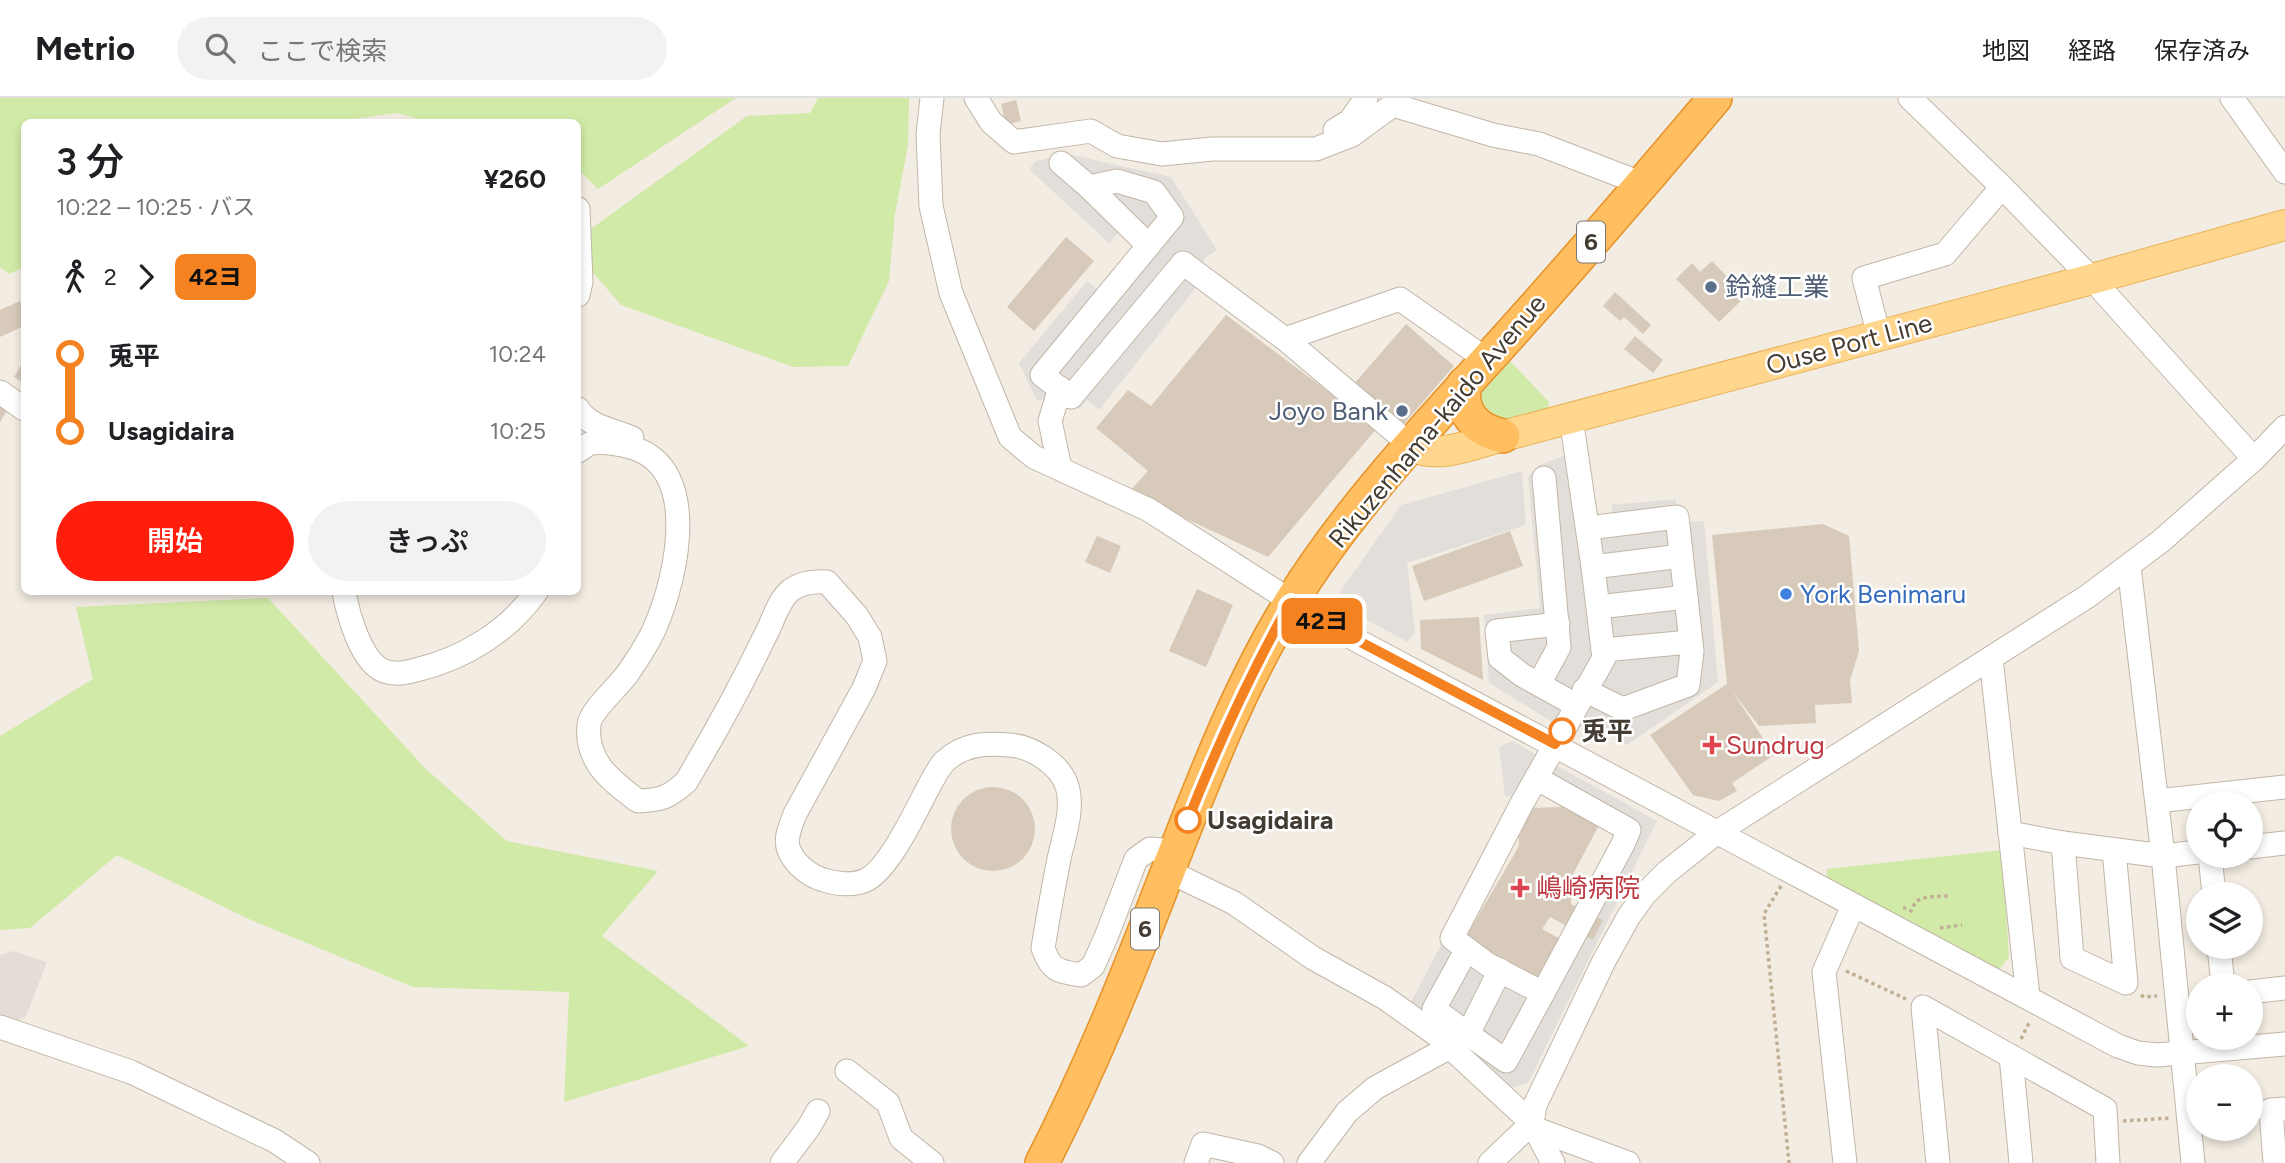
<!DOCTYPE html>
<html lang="ja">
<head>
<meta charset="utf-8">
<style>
	:root { --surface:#fff; --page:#f2f2f2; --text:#202124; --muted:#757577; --line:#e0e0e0; --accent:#ff1e0c }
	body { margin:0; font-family:Figtree,"Noto Sans JP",sans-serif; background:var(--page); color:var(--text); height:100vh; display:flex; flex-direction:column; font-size:26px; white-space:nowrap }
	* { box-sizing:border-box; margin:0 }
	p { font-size:23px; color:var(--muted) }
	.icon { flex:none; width:38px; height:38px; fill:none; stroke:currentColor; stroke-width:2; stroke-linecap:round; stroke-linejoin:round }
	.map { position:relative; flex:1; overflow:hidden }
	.details { position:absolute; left:21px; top:21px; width:560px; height:476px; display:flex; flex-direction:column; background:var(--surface); border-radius:10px; box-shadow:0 4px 10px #0003 }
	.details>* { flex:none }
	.badge { padding:0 14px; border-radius:10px; font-size:24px; line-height:46px }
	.fabs { position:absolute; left:2186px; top:693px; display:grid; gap:14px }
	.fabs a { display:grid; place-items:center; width:77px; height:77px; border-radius:50%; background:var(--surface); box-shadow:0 4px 10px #0003; font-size:35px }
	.map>.badge { position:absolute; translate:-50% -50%; box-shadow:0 0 0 4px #fff }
	.legs { display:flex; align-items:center; gap:10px; height:77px; padding:0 35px; font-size:23px }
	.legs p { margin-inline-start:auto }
	.headline { display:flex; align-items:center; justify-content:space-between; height:119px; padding:0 35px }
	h1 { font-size:38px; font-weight:600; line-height:52px }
	.cta { display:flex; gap:14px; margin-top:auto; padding:14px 35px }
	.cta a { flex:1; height:80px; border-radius:42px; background:var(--accent); color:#fff; font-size:28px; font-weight:600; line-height:80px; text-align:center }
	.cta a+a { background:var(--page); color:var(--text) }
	ul { padding:0 35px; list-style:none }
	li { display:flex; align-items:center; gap:24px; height:77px; font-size:26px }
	li i { display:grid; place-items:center; width:10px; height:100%; margin:0 9px; background:currentColor }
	li i::after { content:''; width:18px; height:18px; margin:-9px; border:5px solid; border-radius:50%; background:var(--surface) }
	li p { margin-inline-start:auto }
	li:first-child i { background:linear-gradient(#0000 50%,currentColor 0) }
	li:last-child i { background:linear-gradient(currentColor 50%,#0000 0) }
	header { display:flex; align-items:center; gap:42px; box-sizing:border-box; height:98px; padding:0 35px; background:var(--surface); border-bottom:2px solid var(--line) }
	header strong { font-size:33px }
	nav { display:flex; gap:38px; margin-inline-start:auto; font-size:24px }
	.search { width:490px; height:63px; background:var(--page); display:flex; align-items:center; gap:18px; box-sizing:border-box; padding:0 24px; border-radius:38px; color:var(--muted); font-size:26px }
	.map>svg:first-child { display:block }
</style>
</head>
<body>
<header>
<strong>Metrio</strong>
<div class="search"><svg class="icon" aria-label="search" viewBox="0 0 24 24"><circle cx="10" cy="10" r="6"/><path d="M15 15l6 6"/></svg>ここで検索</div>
<nav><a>地図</a><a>経路</a><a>保存済み</a></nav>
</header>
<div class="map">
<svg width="2285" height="1065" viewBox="0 0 2285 1065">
	<rect width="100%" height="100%" fill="#f2ece2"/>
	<!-- industrial -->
	<polygon fill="#e4ddd7" points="13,853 47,864 26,918 15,924 0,919 0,857"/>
	<!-- green -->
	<g fill="#d1eaa7">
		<polygon points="0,0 736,0 598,91 578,71 578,24 431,24 396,15 331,24 24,24 24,169 9,176 0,169"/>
		<polygon points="818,0 909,0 908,48 895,115 889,183 848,268 793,269 621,207 589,170 588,133 747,18 810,15"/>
		<polygon points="1509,262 1549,304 1546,319 1502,330 1480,316 1474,297"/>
		<polygon points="268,500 425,670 507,743 658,773 602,838 749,948 564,1004 569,894 413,889 251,822 117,757 30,830 0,832 0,638 93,581 76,509"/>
		<polygon points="2002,752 2009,859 1998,873 1827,783 1827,771"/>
	</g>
	<!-- parking -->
	<g fill="#e2dfdb">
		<polygon points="1067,56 1171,79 1217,152 1206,159 1194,176 1202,182 1099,312 1088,302 1079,311 1051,298 1037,303 1019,265 1087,183 1099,193 1136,149 1118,135 1109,145 1029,71 1036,63"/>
		<polygon points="1570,356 1578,427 1613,423 1612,407 1676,401 1678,424 1704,423 1718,584 1627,647 1584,623 1575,638 1489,585 1484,517 1540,510 1528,379 1539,367"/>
		<polygon points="1522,373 1526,427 1407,465 1415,534 1408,544 1333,504 1401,407"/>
		<polygon points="1512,643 1657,723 1528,985 1514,989 1507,988 1410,906 1444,841 1540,893 1614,747 1615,734 1550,697 1505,698 1499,649"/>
	</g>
	<!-- building -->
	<g fill="#d7caba">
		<polygon points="1016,2 1021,23 1006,27 1001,6"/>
		<polygon points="1066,139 1094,163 1034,233 1007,209"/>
		<polygon points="1712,163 1746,198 1719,224 1676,181 1692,165 1700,174"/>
		<polygon points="1615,194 1651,227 1643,236 1624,219 1620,223 1603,208"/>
		<polygon points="20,203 24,214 24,228 0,239 0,212"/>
		<polygon points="1226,217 1377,330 1268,459 1129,394 1148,373 1096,330 1128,292 1151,308"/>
		<polygon points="1406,226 1454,268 1402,328 1354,286"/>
		<polygon points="1635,238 1663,262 1653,275 1624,251"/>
		<polygon points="24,262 24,285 14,279"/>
		<polygon points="0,306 8,311 0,324"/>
		<polygon points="1823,426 1849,438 1859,553 1850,582 1852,605 1815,607 1816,625 1759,628 1732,593 1774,657 1732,685 1737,693 1719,703 1693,697 1650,637 1727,586 1712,437"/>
		<polygon points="1510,433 1523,468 1424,503 1412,468"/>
		<polygon points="1097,438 1121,448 1110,475 1085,464"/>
		<polygon points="1197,491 1233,507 1206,569 1169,553"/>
		<polygon points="1479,519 1483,582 1421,551 1420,522"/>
		<circle cx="993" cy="731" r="42"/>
		<polygon points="1564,709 1598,729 1571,780 1571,806 1603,822 1593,842 1550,819 1542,831 1562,842 1541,882 1464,842 1519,748 1518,718 1525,710"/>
	</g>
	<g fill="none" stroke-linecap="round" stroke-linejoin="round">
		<defs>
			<g id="minor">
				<polyline points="932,0 928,36 931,108 951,195 1010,339 1034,359 1149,412 1330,528 2118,948 2138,955 2157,957 2285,946"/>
				<polyline points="976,0 991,24 1014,44 1091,33 1117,48 1162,56 1212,51 1316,51 1352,37 1393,7 1493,37 1539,46 1643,86"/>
				<polyline points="1910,0 2002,89 2092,181 2254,361"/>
				<polyline points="2232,0 2285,74"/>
				<polyline points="1335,32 1350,23 1366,0"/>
				<polyline points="1061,65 1089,89"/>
				<polyline points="578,111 581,184 578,197"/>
				<polyline points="1148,147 1089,89 1117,83 1154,94 1172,119 1042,277 1071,299 1183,165 1285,241 1412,348"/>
				<polyline points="1879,238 1864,180 1945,156 2002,89"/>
				<polyline points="1285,241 1400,201 1487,262"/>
				<polyline points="1060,290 1050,323 1060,370"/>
				<polyline points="0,294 24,311"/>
				<path d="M578,311C589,329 614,332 632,340"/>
				<path d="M578,353C582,351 587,346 592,345C605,343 627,347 639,352C703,379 674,493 650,540C644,551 637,562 630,572C621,587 590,612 589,627C585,664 612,683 638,703C661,702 668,700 686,684C714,637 741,588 765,538C773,524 778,502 791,492C802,484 814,483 827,484L857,518L870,539L875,563L864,590L795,716C791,727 784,741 789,752C795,767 810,778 824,782C836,786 854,788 866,782C889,771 916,713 928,690C933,681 938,670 945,663C964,646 984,645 1009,647C1031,648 1060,666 1067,688C1074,711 1064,738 1059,761C1053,791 1048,820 1043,850C1051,873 1058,873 1081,877L1093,868L1106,839L1136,761L1150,751L1176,753"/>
				<polyline points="2129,468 2163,758 2198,754"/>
				<polyline points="1593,469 1681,458"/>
				<path d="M344,494C348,516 361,564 384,573C395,577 406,575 416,572C463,561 509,533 536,494"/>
				<polyline points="1598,509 1686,499"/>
				<polyline points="1558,526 1497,533 1500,560 1522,577 1576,607"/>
				<polyline points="1603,552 1690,544"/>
				<polyline points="1991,560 2028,899"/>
				<polyline points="1539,586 1559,549 1544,380"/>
				<polyline points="1584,592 1623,611 1688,587 1692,553 1677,419 1588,430"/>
				<polyline points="1536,680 1629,732 1623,746 1543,895 1487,866 1452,840 1520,709 1604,560 1593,469 1571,320"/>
				<polyline points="2157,703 2285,689"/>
				<polyline points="2010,735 2063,745 2163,758 2193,1065"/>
				<polyline points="2063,745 2072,860 2126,885 2114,752"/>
				<polyline points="2250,749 2285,745"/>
				<polyline points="2210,758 2214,796"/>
				<polyline points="1168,773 1234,805 1313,860 1385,900 1437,937 1532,1025 1553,1065"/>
				<polyline points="2219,849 2223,887"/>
				<polyline points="1467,851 1434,911 1468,936"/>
				<polyline points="1500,872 1468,936 1506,963 1543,895"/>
				<polyline points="2250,894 2285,890"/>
				<polyline points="0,929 131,974 275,1043 308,1065"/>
				<polyline points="2011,958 2021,1065"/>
				<polyline points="847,973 888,1005 901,1040 932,1065"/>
				<polyline points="1536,1031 1628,1065"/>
				<polyline points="782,1065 809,1029 818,1013"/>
				<polyline points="1196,1065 1203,1046 1258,1058 1272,1065"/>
				<polyline points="1309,1065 1347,1014 1375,990 1450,949"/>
				<polyline points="1490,1065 1532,1025 1535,1007 1604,863 1629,818 1645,796 1667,774 1716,735 2088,498 2161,443 2254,361 2285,329"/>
				<polyline points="1845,1065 1824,874 1853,808"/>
				<polyline points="1938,1065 1923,909 2105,1011 2108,1065"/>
				<polyline points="2275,1065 2271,1012 2285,1011"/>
			</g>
			<path id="major" d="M1412,348C1439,362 1475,345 1503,338L2092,181L2285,127"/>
			<g id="highway">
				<path d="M1464,286C1460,315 1475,332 1503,338"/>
				<path d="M1042,1065C1092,968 1132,867 1171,765C1206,676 1240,586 1291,504C1346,415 1418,338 1488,261C1566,175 1641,88 1715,0"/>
			</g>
		</defs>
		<!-- minor casing -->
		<use href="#minor" stroke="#c1b6a7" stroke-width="25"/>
		<!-- major casing -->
		<use href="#major" stroke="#eab358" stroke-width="32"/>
		<!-- highway casing -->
		<use href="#highway" stroke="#e69228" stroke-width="36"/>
		<!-- path -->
		<g stroke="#c1ae95" stroke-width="3.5" stroke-dasharray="3.5 3.5" stroke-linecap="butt">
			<polyline points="1781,788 1764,816 1789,1065"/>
			<polyline points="1903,809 1911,813 1916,803 1927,799 1948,798"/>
			<polyline points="1940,830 1962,827"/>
			<polyline points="1846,873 1906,901"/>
			<polyline points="2141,897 2144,899 2157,898"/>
			<polyline points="2021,941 2030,923"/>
			<polyline points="2123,1023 2171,1020"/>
		</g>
		<!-- minor -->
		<use href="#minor" stroke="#fff" stroke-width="23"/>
		<!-- major -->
		<use href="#major" stroke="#ffd68e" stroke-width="30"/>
		<!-- highway -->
		<use href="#highway" stroke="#ffbe60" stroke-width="33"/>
	</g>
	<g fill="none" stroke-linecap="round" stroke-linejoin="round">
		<defs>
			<path id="line-1" d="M1188,722C1218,646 1251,574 1291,503L1330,528L1555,646L1562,633"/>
		</defs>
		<!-- line-1 casing -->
		<use href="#line-1" stroke="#fff" stroke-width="16"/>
		<!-- line-1 -->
		<use href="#line-1" stroke="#f58220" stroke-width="10"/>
	</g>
	<!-- markers -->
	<g fill="#5c6f8a" stroke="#fff" stroke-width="2.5">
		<circle cx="1711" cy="189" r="7"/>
		<circle cx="1402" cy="313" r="7"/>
	</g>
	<circle fill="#3f7fe0" stroke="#fff" stroke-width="2.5" cx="1786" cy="496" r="7"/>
	<g fill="#fff" stroke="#f58220" stroke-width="3.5">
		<circle cx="1562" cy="633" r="12"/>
		<circle cx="1188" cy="722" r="12"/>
	</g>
	<g fill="#e0444e" stroke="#fff" stroke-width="2.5">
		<path d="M1708.5 636.5h7v7h7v7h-7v7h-7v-7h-7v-7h7z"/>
		<path d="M1516.5 779.5h7v7h7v7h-7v7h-7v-7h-7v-7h7z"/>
	</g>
	<g text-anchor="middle" stroke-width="5" stroke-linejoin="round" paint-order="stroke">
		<!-- shield labels -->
		<g fill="#fff" stroke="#7c7670" stroke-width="2">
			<rect x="1577" y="123.5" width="28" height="41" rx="5"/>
			<rect x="1131" y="810.5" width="28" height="41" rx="5"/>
		</g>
		<g font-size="24" font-weight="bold" fill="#443c32">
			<text x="1591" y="152">6</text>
			<text x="1145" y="839">6</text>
		</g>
		<!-- service labels -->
		<g font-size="26" fill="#4e5e75" stroke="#fff" text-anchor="start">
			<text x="1725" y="198">鈴縫工業</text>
			<text x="1388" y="322" text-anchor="end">Joyo Bank</text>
		</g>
		<!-- street labels -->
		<g font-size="26" fill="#443c32" stroke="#fff">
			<text transform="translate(1849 246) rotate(-15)" y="9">Ouse Port Line</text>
			<text transform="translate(1437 323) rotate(-50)" y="9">Rikuzenhama-kaido Avenue</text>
		</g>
		<!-- shop labels -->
		<g font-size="26" fill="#366cbe" stroke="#fff" text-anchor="start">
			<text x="1800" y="505">York Benimaru</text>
		</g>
		<!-- stop labels -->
		<g font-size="26" font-weight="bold" fill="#443c32" stroke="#fff" text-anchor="start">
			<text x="1581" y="642">兎平</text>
			<text x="1207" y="731">Usagidaira</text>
		</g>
		<!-- health labels -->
		<g font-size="26" fill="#be3a42" stroke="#fff" text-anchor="start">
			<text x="1726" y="656">Sundrug</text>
			<text x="1536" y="799">嶋崎病院</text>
		</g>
	</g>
</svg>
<div class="fabs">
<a><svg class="icon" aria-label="locate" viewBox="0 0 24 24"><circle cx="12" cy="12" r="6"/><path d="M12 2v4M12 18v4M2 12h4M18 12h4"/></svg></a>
<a><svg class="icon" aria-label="layers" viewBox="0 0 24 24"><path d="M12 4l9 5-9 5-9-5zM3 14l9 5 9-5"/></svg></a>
<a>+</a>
<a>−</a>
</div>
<b class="badge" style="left:1322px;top:523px;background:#f58220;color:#111">42ヨ</b>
<section class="details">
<div class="headline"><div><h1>3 分</h1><p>10:22 – 10:25 · バス</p></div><b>¥260</b></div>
<div class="legs"><svg class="icon" aria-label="walk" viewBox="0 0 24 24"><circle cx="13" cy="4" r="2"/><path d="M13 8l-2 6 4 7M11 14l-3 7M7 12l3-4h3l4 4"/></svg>2<svg class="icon" aria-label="forward" viewBox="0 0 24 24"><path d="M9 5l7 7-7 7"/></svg><b class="badge" style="background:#f58220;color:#111">42ヨ</b></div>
<ul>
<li><i style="color:#f58220"></i><b>兎平</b><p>10:24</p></li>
<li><i style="color:#f58220"></i><b>Usagidaira</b><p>10:25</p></li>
</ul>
<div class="cta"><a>開始</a><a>きっぷ</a></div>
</section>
</div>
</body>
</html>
